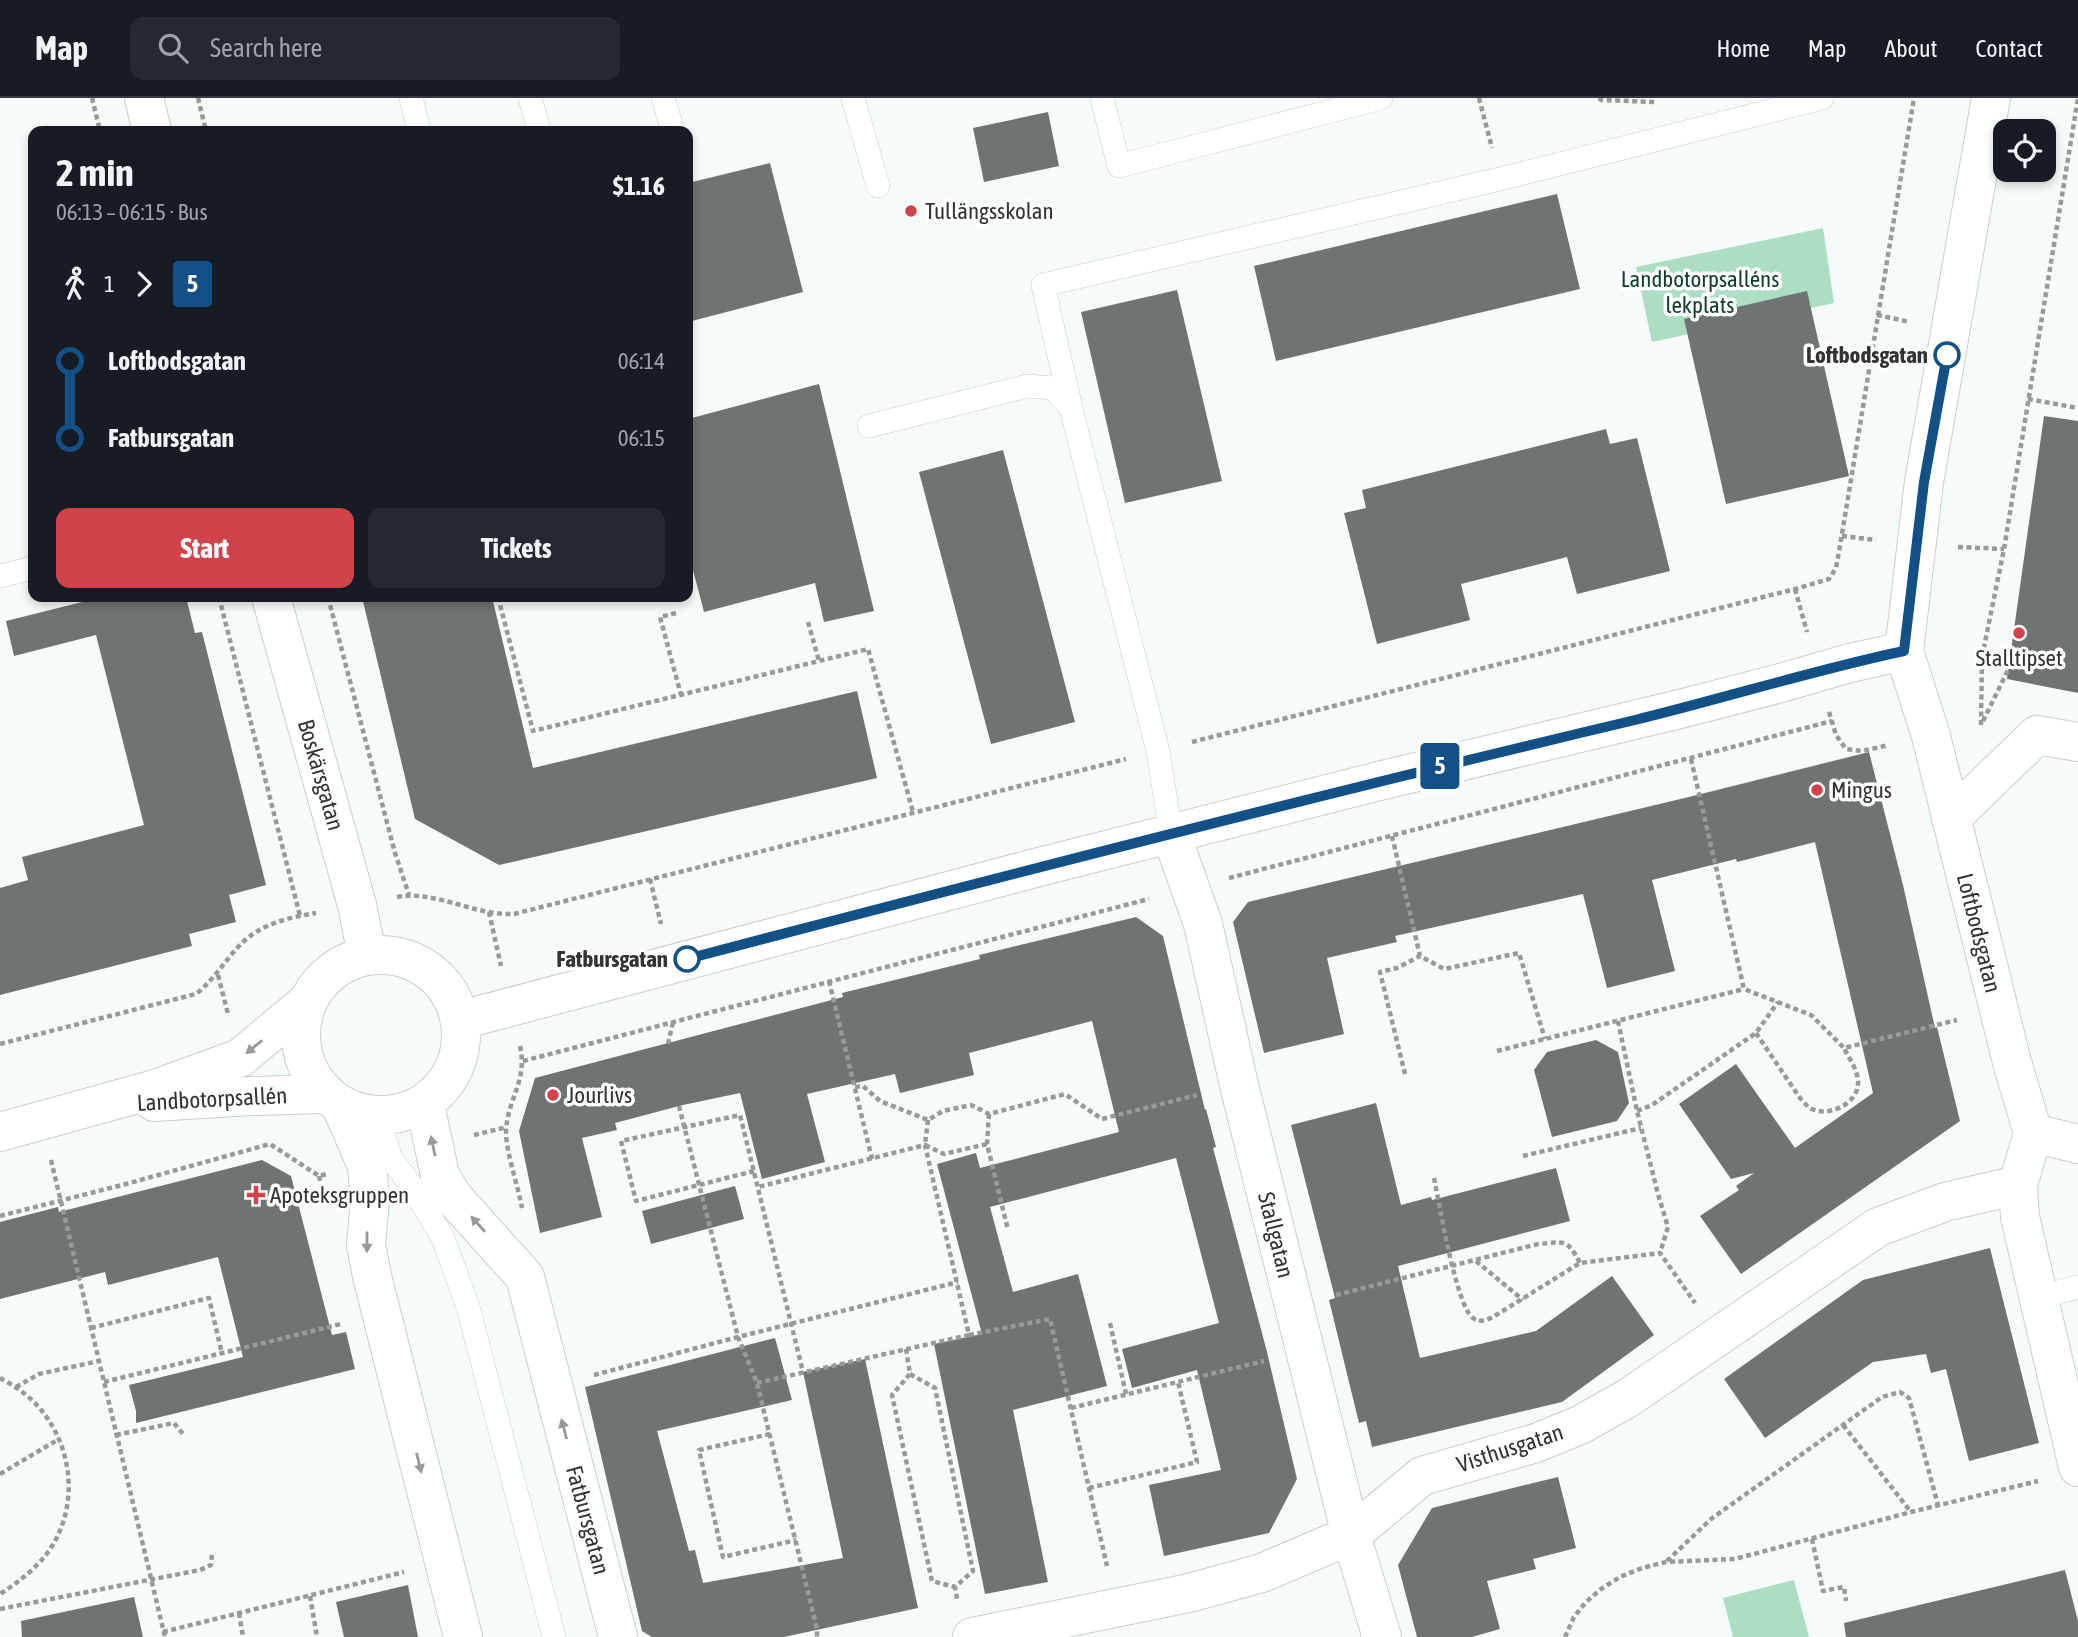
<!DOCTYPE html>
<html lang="en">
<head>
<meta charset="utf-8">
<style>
	:root { --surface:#171b24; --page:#242831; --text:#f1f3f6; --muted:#9ea1a6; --line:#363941; --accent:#d2424a }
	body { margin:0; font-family:"Asap Condensed",sans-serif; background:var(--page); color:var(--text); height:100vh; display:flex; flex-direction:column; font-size:26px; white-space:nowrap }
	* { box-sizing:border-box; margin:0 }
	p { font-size:23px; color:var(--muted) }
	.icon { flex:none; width:38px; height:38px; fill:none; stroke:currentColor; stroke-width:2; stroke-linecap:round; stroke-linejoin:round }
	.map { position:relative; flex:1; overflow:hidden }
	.details { position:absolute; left:28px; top:28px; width:665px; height:476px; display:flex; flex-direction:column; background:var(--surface); border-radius:14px; box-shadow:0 4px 10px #0003 }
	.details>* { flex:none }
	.badge { padding:0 14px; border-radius:5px; font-size:24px; line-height:46px }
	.tools { position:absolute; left:1993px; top:21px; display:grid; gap:14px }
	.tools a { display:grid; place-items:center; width:63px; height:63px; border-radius:14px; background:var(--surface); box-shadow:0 4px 10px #0003; font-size:35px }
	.map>.badge { position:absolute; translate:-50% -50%; box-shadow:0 0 0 4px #fff }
	.legs { display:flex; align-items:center; gap:10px; height:77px; padding:0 28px; font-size:23px }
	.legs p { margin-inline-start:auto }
	.headline { display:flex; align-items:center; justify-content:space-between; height:119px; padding:0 28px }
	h1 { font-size:38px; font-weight:700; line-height:52px }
	.primary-button { display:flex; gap:14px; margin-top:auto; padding:14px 28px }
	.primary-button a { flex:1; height:80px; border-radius:14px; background:var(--accent); color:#fff; font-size:28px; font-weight:700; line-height:80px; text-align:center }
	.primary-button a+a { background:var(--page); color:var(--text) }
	ul { padding:0 28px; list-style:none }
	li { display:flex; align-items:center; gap:24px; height:77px; font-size:26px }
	li i { display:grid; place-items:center; width:10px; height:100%; margin:0 9px; background:currentColor }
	li i::after { content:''; width:18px; height:18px; margin:-9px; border:5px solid; border-radius:50%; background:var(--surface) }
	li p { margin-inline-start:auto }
	li:first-child i { background:linear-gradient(#0000 50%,currentColor 0) }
	li:last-child i { background:linear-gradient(currentColor 50%,#0000 0) }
	header { display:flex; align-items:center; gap:42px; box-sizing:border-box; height:98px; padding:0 35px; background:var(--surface); border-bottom:2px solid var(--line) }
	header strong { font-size:33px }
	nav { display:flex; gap:38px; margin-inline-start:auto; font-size:24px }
	.search { width:490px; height:63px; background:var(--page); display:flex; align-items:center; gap:18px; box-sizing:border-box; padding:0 24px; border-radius:14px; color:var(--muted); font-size:26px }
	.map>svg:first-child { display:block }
</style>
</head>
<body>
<header>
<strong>Map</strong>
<div class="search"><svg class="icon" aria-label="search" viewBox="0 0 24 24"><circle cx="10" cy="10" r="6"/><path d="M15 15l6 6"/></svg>Search here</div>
<nav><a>Home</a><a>Map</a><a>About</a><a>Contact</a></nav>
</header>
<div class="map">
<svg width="2078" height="1539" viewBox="0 0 2078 1539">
	<rect width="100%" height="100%" fill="#f5fbf8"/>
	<!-- green -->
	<g fill="#acdec4">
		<polygon points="1823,130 1834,205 1652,244 1636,169"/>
		<polygon points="1794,1482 1809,1539 1733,1539 1723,1500"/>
	</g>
	<!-- building -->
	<g fill="#6e7471">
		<polygon points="1048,14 1059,68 984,84 973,30"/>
		<polygon points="770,65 803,194 688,224 688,85"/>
		<polygon points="1557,96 1580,191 1276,263 1254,168"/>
		<polygon points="1177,192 1222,383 1125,405 1081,214"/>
		<polygon points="1807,193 1849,378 1726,406 1684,221"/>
		<polygon points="819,286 874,513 824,524 815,485 704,514 688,453 688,321"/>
		<polygon points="2044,318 2078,323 2078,595 2007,581"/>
		<polygon points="1606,331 1610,346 1637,340 1670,473 1577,496 1567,459 1461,486 1470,522 1377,546 1344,415 1366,410 1362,392"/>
		<polygon points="1003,352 1075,624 991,646 919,374"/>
		<polygon points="102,499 186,499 195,535 202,534 266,787 229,797 236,824 189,836 192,848 0,897 0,790 28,782 22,759 144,727 96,537 14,558 6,523"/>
		<polygon points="362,499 492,499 533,670 857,593 877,680 499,767 415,721"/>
		<polygon points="1869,654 1903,787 1935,930 1937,929 1960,1023 1741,1176 1700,1118 1739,1092 1736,1088 1754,1075 1731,1081 1679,1006 1736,966 1795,1050 1873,995 1815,744 1737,764 1736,761 1652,782 1675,873 1607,890 1583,796 1395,838 1397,844 1327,860 1344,936 1264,955 1233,824 1248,804 1693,698"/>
		<polygon points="1136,819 1163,838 1205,1012 1206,1011 1216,1049 1213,1050 1267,1254 1297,1381 1269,1435 1164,1458 1149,1387 1221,1372 1197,1272 1132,1290 1122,1251 1219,1225 1176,1060 990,1109 1013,1194 1078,1176 1107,1288 1013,1312 1048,1484 985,1496 934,1246 982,1236 937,1066 976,1055 980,1070 1119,1034 1092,923 969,955 974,977 900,995 895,976 807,996 825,1064 762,1081 740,995 683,1007 615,1025 617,1032 582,1040 602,1119 540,1135 519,1033 535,980 843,899 842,895 980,861 979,857"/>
		<polygon points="1596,942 1618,954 1629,1005 1617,1023 1552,1039 1534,972 1547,954"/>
		<polygon points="1376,1005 1401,1107 1431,1099 1432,1102 1556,1070 1570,1123 1398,1168 1420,1260 1536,1233 1612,1178 1654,1237 1562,1304 1372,1349 1366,1323 1359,1325 1329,1202 1335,1200 1291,1027"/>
		<polygon points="262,1062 291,1078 332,1237 346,1234 355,1271 136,1325 136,1313 129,1287 243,1259 218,1159 108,1187 105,1174 0,1201 0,1124 58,1109 59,1114"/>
		<polygon points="735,1088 744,1121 651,1146 642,1113"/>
		<polygon points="1990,1150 2039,1345 1969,1363 1946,1271 1931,1275 1926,1256 1873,1264 1765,1340 1724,1281 1863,1182"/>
		<polygon points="775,1240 792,1302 657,1333 689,1453 695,1452 703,1485 843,1460 803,1274 865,1261 918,1510 784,1539 652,1539 642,1533 585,1289"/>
		<polygon points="1558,1379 1576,1450 1533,1461 1536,1471 1487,1483 1500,1531 1472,1539 1417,1539 1398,1467 1432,1410"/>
		<polygon points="2065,1472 2078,1523 2078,1539 1846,1539 1844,1525"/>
		<polygon points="408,1487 418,1539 344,1539 336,1504"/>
		<polygon points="134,1499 143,1539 22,1539 21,1523"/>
	</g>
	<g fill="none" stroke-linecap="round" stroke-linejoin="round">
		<defs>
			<g id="lane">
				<polyline points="411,0 419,33"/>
				<polyline points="530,0 539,33"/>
				<polyline points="663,0 673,33"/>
				<polyline points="853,0 878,88"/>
				<polyline points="1102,0 1119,68 1381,0"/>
				<polyline points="1071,310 1043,187 1500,81 1822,0"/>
				<polyline points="869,328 1027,288 1053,290 1071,310 1158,653 1171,736"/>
				<polyline points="0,478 33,470"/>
				<polyline points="378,1018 391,1061 412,1088 443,1140 468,1209 554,1539"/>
				<polyline points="2039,1199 2078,1189"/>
			</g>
			<g id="street">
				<polyline points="1904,553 1931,638 2012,964 2033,1035 2018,1087 2020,1119 2078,1369"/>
				<polyline points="1951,720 2037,637 2078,644"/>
				<polyline points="1171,736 1203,826 1239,987 1351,1437 1382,1539"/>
				<polyline points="425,1007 440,1077 453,1099 525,1179 618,1539"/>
				<polyline points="341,1008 367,1068 370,1102 366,1146 372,1178 463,1539"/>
				<polyline points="2033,1035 2078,1046"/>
				<polyline points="972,1539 1189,1495 1262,1475 1351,1437 1422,1378 1536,1345 1580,1327 1628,1300 1878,1129 1945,1104 2018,1087"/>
			</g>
			<g id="secondary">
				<polyline points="144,0 152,33"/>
				<polyline points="271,499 357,807 367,857"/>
				<circle cx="381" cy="937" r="80"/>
				<polyline points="461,922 1039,769 1379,683 1680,611 1777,586 1850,565 1904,553 1924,384 1991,0"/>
				<polyline points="154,1004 251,998 324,996"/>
				<polyline points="0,1034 155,991 240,960 306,905"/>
			</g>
		</defs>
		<!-- lane casing -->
		<use href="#lane" stroke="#c9cfcc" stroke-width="24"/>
		<!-- street casing -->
		<use href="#street" stroke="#c9cfcc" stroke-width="40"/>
		<!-- secondary casing -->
		<use href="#secondary" stroke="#c9cfcc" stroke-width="40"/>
		<!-- path -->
		<g stroke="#969a98" stroke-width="4.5" stroke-dasharray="5 3.5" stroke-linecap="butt">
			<polyline points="92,0 100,33"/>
			<polyline points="198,0 206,33"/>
			<polyline points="1479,0 1492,50"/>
			<polyline points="1599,0 1601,2 1654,4"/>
			<polyline points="1877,217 1910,224"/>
			<polyline points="2028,301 2078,310"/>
			<polyline points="1842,438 1876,442"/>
			<polyline points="1958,449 2004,451"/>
			<polyline points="1795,491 1807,534"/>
			<polyline points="219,499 300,818"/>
			<polyline points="328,499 395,755 409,797"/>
			<polyline points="498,499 533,633 868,551 913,714"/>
			<polyline points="676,515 660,519 681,597"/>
			<polyline points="808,524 819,563"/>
			<polyline points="1829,614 1836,637 1846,651 1862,653 1889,647"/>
			<polyline points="1983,623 2009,570"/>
			<polyline points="1981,627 1982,559 2004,451 2078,0"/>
			<polyline points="1192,644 1795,491 1829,481 1836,470 1840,448 1914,0"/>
			<polyline points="1691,661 1744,891 1811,917 1844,950 1957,922"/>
			<polyline points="1392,738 1420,858 1444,871 1519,855 1545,941"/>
			<polyline points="1229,780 1832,623"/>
			<polyline points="650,781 661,826"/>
			<path d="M397,799C437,792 474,818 514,816L1126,661"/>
			<polyline points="489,814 501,868"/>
			<polyline points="218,877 228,916"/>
			<polyline points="829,883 872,1061"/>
			<polyline points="1618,923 1637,1013 1658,1096 1668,1129 1660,1155"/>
			<path d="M1756,935L1800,1000C1804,1004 1807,1009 1812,1011C1829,1019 1857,1006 1858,986C1859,974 1849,960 1844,950"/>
			<path d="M0,946L196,896C216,880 227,859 244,843C264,825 291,819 316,815"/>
			<polyline points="668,946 673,924"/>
			<path d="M520,948C528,982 507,1002 506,1034C506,1054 518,1088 522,1110"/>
			<polyline points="1497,953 1744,891"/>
			<polyline points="523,963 1149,801"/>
			<polyline points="1405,976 1380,874 1397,870 1420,858"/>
			<polyline points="855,989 863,988 880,1003 928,1022 943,1013 971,1007 989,1016 1065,996 1102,1021 1197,997"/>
			<polyline points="679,1008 738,1239 757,1285 817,1531 817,1539"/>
			<polyline points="1637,1013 1652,1007 1756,935 1778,904"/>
			<polyline points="989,1016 987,1046 1008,1132"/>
			<polyline points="928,1022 925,1047 944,1056 987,1046"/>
			<polyline points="474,1037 507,1029"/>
			<polyline points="1523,1058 1641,1030"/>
			<polyline points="51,1062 165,1539"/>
			<polyline points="754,1073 636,1103 621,1043 740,1017 803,1274"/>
			<polyline points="319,1078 325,1101"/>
			<path d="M1434,1080C1439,1104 1456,1208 1473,1220C1480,1225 1486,1222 1493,1219L1580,1165L1660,1155L1695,1205"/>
			<polyline points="0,1118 126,1086 270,1046 319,1078 327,1076"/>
			<polyline points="1476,1163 1523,1202"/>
			<path d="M1336,1197L1538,1146C1564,1144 1567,1140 1580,1165"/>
			<polyline points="1110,1225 1126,1296"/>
			<polyline points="91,1230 209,1200 222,1256"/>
			<polyline points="969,1237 1050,1221 1107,1468"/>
			<polyline points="906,1251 910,1276 892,1297 932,1483 955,1489"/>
			<polyline points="910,1276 935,1290 973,1473 955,1489 957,1501"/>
			<polyline points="594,1277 738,1239 958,1184"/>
			<path d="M0,1280C15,1288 31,1299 42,1313C75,1354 79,1415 45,1458C33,1473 17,1485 0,1496"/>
			<polyline points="104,1284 341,1226"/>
			<polyline points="757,1285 969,1237 925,1047 758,1089"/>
			<polyline points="16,1289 39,1276 99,1263"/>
			<polyline points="1071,1310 1264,1263"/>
			<polyline points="1843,1327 1911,1414"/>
			<polyline points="770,1336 699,1352 723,1459 796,1442"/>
			<polyline points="116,1337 174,1325 183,1336"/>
			<polyline points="0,1376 59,1341"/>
			<polyline points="1089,1390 1197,1364 1178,1284"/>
			<polyline points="1812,1441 1823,1493 1844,1489 1846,1503"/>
			<polyline points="1667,1463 1711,1421 1882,1299 1900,1294 1909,1300 1938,1407"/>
			<polyline points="310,1498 317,1539"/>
			<polyline points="0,1511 200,1472 211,1467 212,1457"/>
			<polyline points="239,1515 243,1539"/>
			<polyline points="163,1534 404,1474"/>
			<polyline points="1565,1539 1574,1519 1585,1505 1601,1491 1620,1479 1642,1470 1666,1464 1735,1461 1911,1414 2038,1383"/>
		</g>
		<!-- lane -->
		<use href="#lane" stroke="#fff" stroke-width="23"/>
		<!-- street -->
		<use href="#street" stroke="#fff" stroke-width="38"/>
		<!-- secondary -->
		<use href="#secondary" stroke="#fff" stroke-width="38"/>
	</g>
	<!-- one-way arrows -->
	<defs><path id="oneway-solid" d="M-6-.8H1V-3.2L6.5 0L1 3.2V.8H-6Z" transform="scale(1.75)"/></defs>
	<g fill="#989a99">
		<use href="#oneway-solid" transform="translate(254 949) rotate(141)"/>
		<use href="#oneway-solid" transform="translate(433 1048) rotate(-102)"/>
		<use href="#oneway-solid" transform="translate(478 1126) rotate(-132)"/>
		<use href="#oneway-solid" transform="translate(367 1144) rotate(90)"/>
		<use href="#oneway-solid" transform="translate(564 1331) rotate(-105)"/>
		<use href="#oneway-solid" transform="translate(419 1365) rotate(76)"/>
	</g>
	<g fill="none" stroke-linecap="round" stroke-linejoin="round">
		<defs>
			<path id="line-1" d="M687,861C1002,778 1318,697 1635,622C1725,600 1814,572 1904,553L1924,384L1947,257"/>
		</defs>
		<!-- line-1 casing -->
		<use href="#line-1" stroke="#fff" stroke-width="16"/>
		<!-- line-1 -->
		<use href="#line-1" stroke="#135086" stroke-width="10"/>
	</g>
	<!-- markers -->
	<g fill="#d2424a" stroke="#fff" stroke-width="2.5">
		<circle cx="911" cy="113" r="7"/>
		<circle cx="2019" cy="535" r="7"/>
		<circle cx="1817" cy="692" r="7"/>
		<circle cx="553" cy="997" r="7"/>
		<path d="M252.5 1086.5h7v7h7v7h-7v7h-7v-7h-7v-7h7z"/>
	</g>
	<g fill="#fff" stroke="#135086" stroke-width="3.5">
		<circle cx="1947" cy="257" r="12"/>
		<circle cx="687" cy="861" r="12"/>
	</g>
	<g text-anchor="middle" stroke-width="7" stroke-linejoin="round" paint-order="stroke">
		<!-- poi labels -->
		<g font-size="23" fill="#323433" stroke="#fff" text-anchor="start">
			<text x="925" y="121">Tullängsskolan</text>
			<text x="2019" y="568" text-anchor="middle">Stalltipset</text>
			<text x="1831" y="700">Mingus</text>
			<text x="567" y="1005">Jourlivs</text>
			<text x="270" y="1105">Apoteksgruppen</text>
		</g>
		<!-- park labels -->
		<g font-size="23" fill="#0e3f2b" stroke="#fff">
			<text x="1700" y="189">Landbotorpsalléns<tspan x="1700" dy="26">lekplats</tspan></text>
		</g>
		<!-- stop labels -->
		<g font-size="23" font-weight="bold" fill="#323433" stroke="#fff" text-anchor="end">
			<text x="1928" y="265">Loftbodsgatan</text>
			<text x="668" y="869">Fatbursgatan</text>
		</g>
		<!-- street labels -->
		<g font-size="23" fill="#323433" stroke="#fff">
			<text transform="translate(321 677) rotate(74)" y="8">Boskärsgatan</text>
			<text transform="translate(1979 835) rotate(76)" y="8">Loftbodsgatan</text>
			<text transform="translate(212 1001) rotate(-3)" y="8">Landbotorpsallén</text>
			<text transform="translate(1276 1137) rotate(76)" y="8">Stallgatan</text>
			<text transform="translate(1510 1350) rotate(-18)" y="8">Visthusgatan</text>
			<text transform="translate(588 1422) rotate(75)" y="8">Fatbursgatan</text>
		</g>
	</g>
</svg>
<div class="tools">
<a><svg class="icon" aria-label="locate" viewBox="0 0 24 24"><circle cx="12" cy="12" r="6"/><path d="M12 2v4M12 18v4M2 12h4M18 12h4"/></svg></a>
</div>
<b class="badge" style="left:1440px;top:668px;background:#135086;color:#fff">5</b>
<section class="details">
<div class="headline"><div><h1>2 min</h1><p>06:13 – 06:15 · Bus</p></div><b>$1.16</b></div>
<div class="legs"><svg class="icon" aria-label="walk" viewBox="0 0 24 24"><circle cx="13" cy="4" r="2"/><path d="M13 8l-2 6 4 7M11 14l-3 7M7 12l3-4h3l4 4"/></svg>1<svg class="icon" aria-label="forward" viewBox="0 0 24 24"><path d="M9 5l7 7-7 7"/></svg><b class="badge" style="background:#135086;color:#fff">5</b></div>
<ul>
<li><i style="color:#135086"></i><b>Loftbodsgatan</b><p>06:14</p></li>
<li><i style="color:#135086"></i><b>Fatbursgatan</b><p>06:15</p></li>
</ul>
<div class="primary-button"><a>Start</a><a>Tickets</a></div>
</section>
</div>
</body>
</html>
